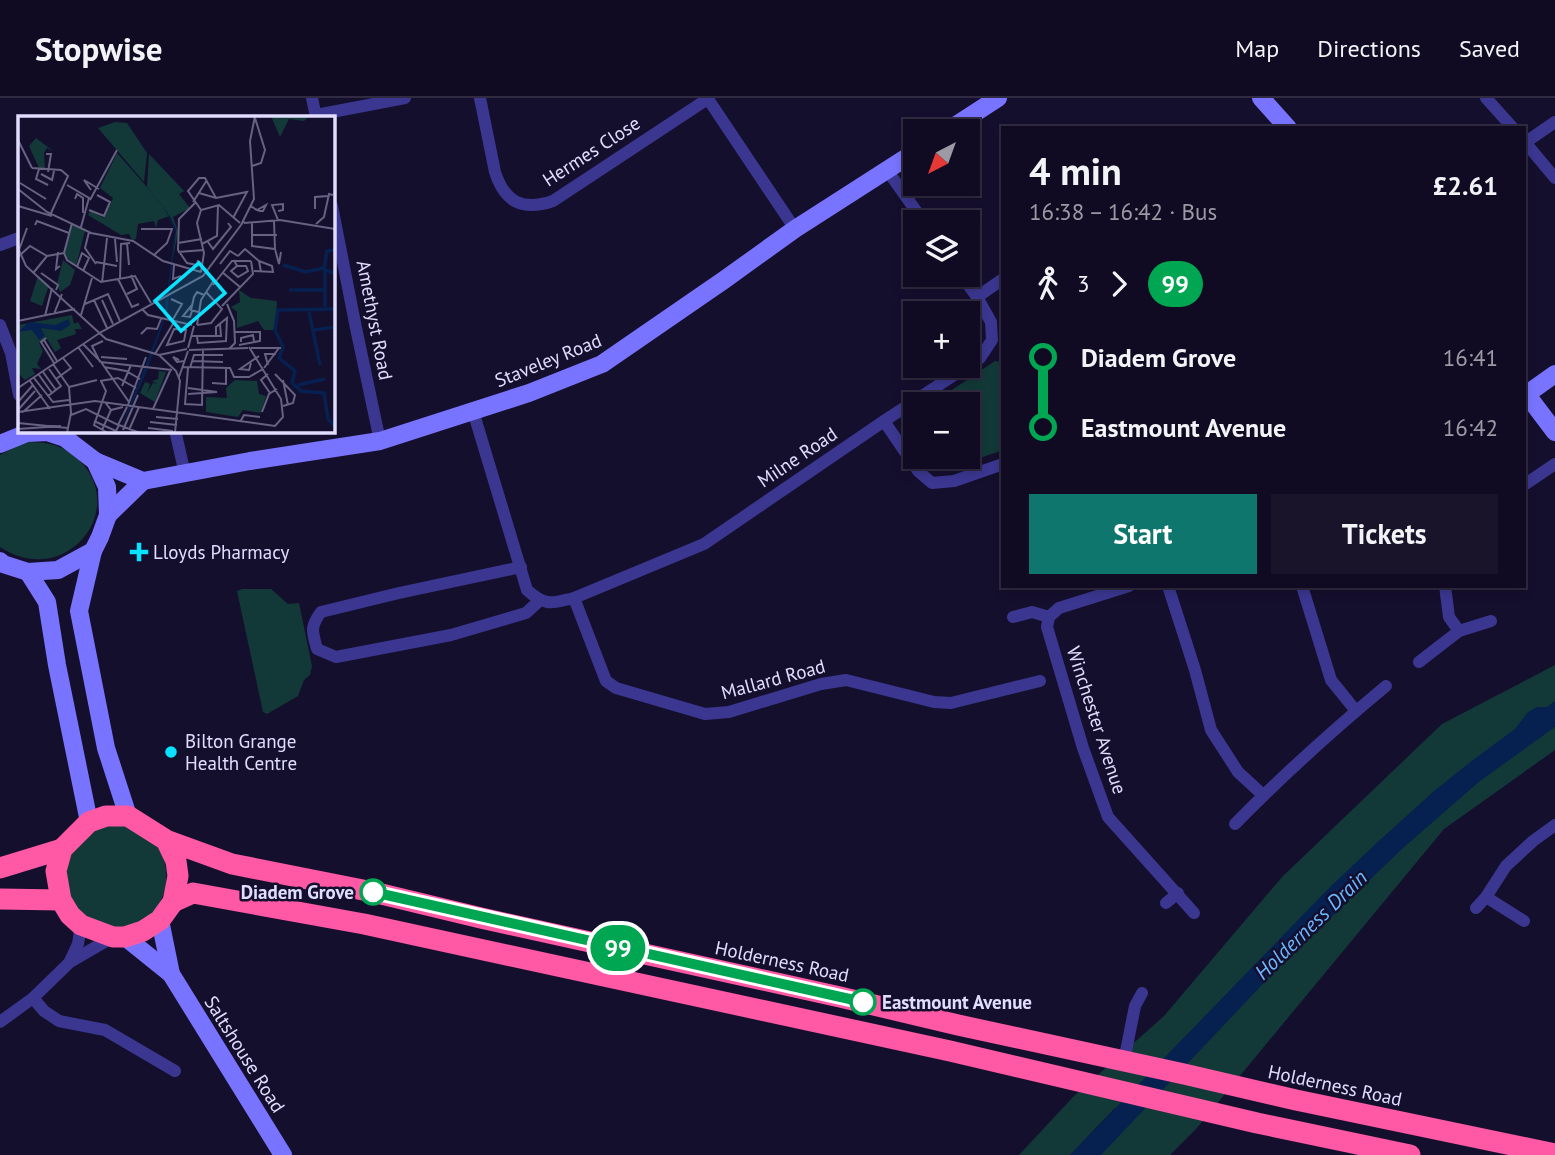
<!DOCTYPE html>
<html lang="en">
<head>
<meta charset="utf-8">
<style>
	:root { --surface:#100b22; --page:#19142a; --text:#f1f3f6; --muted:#9c9ba5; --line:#302b40; --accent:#0f766e }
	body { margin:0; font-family:"PT Sans",sans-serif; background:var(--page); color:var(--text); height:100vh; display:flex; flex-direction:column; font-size:26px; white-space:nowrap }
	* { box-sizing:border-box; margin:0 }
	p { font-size:23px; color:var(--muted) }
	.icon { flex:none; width:38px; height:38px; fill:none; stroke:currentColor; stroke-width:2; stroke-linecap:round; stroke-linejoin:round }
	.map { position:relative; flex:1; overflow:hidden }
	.drawer { position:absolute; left:1001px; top:28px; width:525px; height:462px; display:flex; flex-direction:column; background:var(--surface); border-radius:0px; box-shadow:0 4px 10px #0003,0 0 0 2px var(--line) }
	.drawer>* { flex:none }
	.badge { padding:0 14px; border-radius:23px; font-size:24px; line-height:46px }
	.needle { width:46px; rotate:221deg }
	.fabs { position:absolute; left:903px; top:21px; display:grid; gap:14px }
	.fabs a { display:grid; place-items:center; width:77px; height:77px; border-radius:0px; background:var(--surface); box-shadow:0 4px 10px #0003,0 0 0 2px var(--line); font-size:35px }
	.map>.badge { position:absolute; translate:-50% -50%; box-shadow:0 0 0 4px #fff }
	.legs { display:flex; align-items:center; gap:10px; height:77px; padding:0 28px; font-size:23px }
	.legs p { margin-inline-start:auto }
	.headline { display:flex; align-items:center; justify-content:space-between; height:119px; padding:0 28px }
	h1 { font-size:38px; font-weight:600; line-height:52px }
	.cta { display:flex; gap:14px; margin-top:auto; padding:14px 28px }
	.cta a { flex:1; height:80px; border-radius:0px; background:var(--accent); color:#fff; font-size:28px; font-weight:600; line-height:80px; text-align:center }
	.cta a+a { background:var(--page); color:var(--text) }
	ul { padding:0 28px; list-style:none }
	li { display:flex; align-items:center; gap:24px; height:70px; font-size:26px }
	li i { display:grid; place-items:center; width:10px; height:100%; margin:0 9px; background:currentColor }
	li i::after { content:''; width:18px; height:18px; margin:-9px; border:5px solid; border-radius:50%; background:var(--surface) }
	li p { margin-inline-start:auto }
	li:first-child i { background:linear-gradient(#0000 50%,currentColor 0) }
	li:last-child i { background:linear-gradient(currentColor 50%,#0000 0) }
	header { display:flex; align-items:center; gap:42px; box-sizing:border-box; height:98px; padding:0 35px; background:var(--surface); border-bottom:2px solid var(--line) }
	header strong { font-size:33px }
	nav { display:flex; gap:38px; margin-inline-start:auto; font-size:24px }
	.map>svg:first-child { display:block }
</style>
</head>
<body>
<header>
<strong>Stopwise</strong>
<nav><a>Map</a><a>Directions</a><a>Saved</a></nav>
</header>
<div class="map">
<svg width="1555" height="1057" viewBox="0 0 1555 1057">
	<rect width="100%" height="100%" fill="#150f2e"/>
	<!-- green -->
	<g fill="#123938">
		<path d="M995,263L1003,264V352C990,356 946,374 936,371C930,370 928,363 925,359H968V306H931Z"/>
		<path d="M29,344C49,344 65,348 79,362C130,412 65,492 0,449V357L18,347Z"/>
		<polygon points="242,491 271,491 288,506 299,505 312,568 310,577 304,582 298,598 267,616 263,614 237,493"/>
		<polygon points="1555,567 1555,652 1444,731 1196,1031 1170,1057 1101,1057 1115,1010 1070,1057 1019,1057 1073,999 1164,918 1282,779 1442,626"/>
		<path d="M119,725C128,729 140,733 148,739C176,761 171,808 140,825C135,828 120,832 115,831C109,830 84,819 81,815C60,791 61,754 89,736C98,730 109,728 119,725Z"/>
	</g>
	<!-- water -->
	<polygon fill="#062050" points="1555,603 1555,629 1480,683 1403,750 1275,873 1101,1057 1070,1057 1331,788 1381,741 1433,694 1469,665 1515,631 1528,614 1537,609 1547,609"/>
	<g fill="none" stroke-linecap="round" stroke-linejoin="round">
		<!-- street -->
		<g stroke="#3b3791" stroke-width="12">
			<polyline points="312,0 316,19"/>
			<path d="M480,0L495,74C505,105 523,113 553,103L709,0"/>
			<polyline points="1486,0 1513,30"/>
			<polyline points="708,1 795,131"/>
			<polyline points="316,17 405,0"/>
			<polyline points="1524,43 1555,80"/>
			<polyline points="1526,44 1555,24"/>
			<polyline points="887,72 924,124"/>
			<polyline points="332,108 356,230 380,343"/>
			<polyline points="0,147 19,140"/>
			<polyline points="977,199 1003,181"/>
			<polyline points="0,227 11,255 19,297"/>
			<path d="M473,313L527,492C546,509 552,505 574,500L704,446L884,323L980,260L992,242L991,224L977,199L961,177"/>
			<polyline points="884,323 918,373 932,385 954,383 1003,366"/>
			<polyline points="175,332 185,376"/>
			<polyline points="1524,387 1555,366"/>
			<path d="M521,469L399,495L321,514C310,529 312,533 317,551L336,559L451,537L526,515L539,503"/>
			<polyline points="1129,488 1059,510 1049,519 1047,529 1083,650 1108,719 1194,815"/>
			<polyline points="1168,488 1195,572 1211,632 1238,674 1263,697"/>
			<polyline points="1302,488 1331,582 1356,613"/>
			<polyline points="1445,488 1449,519 1459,533"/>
			<polyline points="574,500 606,583 616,590 705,616 729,614 821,586 846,582 934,604 951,605 1040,583"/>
			<polyline points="1013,519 1032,514 1049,519"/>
			<polyline points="1419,564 1459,533 1491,523"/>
			<path d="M1235,726C1282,678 1333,632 1386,588"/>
			<polyline points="1486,799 1506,768 1533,743 1555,727"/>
			<polyline points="1166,805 1178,795"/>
			<polyline points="1476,810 1486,799 1524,823"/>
			<polyline points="70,863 78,846 81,827"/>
			<polyline points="33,900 44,913 59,923 105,932 175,973"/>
			<polyline points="0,924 33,900 70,864 113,839"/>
			<polyline points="1124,963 1135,908 1142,895"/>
		</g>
		<!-- secondary -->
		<g stroke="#7974ff" stroke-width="18">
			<polyline points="1261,0 1288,30"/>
			<polyline points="947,33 998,0"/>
			<polyline points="1524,293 1555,334"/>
			<polyline points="1527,296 1555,276"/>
			<polyline points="0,346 27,335 47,334 65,340 95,363 107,389 108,417 100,439 93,453 58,472 28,474 3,466 0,463"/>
			<polyline points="95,363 143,383 250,363 380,343 529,295 602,266 724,182 795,131 915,54"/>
			<polyline points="108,417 143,383"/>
			<polyline points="93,453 79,513 106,650 128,718"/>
			<polyline points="28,474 47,504 57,567 89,724"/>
			<polyline points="160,822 171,876 283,1057"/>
			<polyline points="125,839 171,876"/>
		</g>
		<!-- highway -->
		<g stroke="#ff58a5" stroke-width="21">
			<polyline points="166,742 176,763 178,778 173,804 160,822 143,833 125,839 113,839 81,827 70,817 61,802 56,773 62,751 89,724 106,718 128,718 166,742 232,766 373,794 481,820 840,899 958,927 1184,976 1296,1002 1555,1056"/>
			<polyline points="0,770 62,751"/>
			<polyline points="0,801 61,802"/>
			<polyline points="173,804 193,795 364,826 950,953 1257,1025 1410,1057"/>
		</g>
	</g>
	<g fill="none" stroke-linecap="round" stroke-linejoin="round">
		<defs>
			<polyline id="line-1" points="373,794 863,904"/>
		</defs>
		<!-- line-1 casing -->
		<use href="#line-1" stroke="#fff" stroke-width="16"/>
		<!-- line-1 -->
		<use href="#line-1" stroke="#00a651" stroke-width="10"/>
	</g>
	<!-- markers -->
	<g fill="#09e3ff" stroke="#150f2e" stroke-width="2.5">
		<path d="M135.5 443.5h7v7h7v7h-7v7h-7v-7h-7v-7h7z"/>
		<circle cx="171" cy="654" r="7"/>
	</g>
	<g fill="#fff" stroke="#00a651" stroke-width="3.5">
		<circle cx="373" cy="794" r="12"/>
		<circle cx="863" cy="904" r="12"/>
	</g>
	<g text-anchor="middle" stroke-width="5" stroke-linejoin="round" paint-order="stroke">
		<!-- street labels -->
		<g font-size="19" fill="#e1ddff" stroke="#150f2e">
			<text transform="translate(591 53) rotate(-33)" y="7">Hermes Close</text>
			<text transform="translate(375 222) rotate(79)" y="7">Amethyst Road</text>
			<text transform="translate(548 262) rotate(-22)" y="7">Staveley Road</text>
			<text transform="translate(797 359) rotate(-34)" y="7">Milne Road</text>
			<text transform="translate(773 581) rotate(-15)" y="7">Mallard Road</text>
			<text transform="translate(1097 622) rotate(72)" y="7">Winchester Avenue</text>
			<text transform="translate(782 863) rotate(12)" y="7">Holderness Road</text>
			<text transform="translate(245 956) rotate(58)" y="7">Saltshouse Road</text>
			<text transform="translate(1335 987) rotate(12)" y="7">Holderness Road</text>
		</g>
		<!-- poi labels -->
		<g font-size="19" fill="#e1ddff" stroke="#150f2e" text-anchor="start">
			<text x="153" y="461">Lloyds Pharmacy</text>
			<text x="185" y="650">Bilton Grange<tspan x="185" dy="22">Health Centre</tspan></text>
		</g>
		<!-- stop labels -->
		<g font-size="19" font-weight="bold" fill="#e1ddff" stroke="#150f2e" text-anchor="end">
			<text x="354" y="801">Diadem Grove</text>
			<text x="882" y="911" text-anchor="start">Eastmount Avenue</text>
		</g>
		<!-- water labels -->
		<g font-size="21" font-style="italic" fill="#6bb8ff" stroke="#150f2e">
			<text transform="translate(1311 827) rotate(-44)" y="7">Holderness Drain</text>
		</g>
	</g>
	<!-- overview -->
	<g transform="translate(18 18)">
		<rect width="317" height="317" fill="#150f2e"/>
		<path d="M253,0H291L286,5L271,3L262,21ZM97,6L109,7L129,37L126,66L80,12ZM18,22L35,35L29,32L26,37L27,54L21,52L11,30ZM99,37L129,71L131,38L166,75L161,78L172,92L155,101L160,116L154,147L158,114L152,100L140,104L138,112L136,105L120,108L118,123L114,124L111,118L103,119L70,99L72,95L86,102L95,82L82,72ZM54,108L67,115L58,150L46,139ZM45,144L57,154L52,169L42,176L39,168ZM20,160L31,169L24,190L12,185ZM221,174L233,182L259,185L257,214H246L240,205L219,212V196L213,191L222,186ZM54,199L56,208L60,206L64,213H57L58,218L39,224L43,232L37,236L29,223L21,227L25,235L19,248L23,253L14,252L17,258L7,264L0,257V209ZM141,255L148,256L137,286L122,277L127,266L132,268L129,277L135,267L139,268L134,265L140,263ZM217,264L239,265L241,278L248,280L243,297L225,294L220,301L188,296V281L209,282L208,272Z" fill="#123938"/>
		<path d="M69,0L148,94L158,113L149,197L128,257L101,317L146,201L157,114L146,92ZM51,203L52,209L43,215L23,212L27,220L21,224L14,214L0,216L11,206L37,209Z" fill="#062050"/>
		<path fill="none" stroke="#062050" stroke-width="3.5" d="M265,149L288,156L306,152M306,153L309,135L317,134M271,174H306M307,191V154L317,157M317,193L260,194L257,214L265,231L261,242L277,255L274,267L283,275L306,277L310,303L317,311M291,196L302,249M296,214L317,211M280,269L307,263"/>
		<path fill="none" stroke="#676182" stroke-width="2" d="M0,24L14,52M28,38H33L30,56M234,50L243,47L247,34L237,2M14,52L43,54L50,60L33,97M21,53L18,63L30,69M23,58L34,64L36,55M2,67L28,83M49,69L71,82L63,111M0,73L29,96L73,117L115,125L145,145L183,156M73,74L66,64L81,73M181,77L198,82L229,76L215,102M57,83L59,78L65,82V97M72,84L99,34M175,86L189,64M177,87L161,103L160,134L169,147L179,149L180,144M0,90L34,100M233,90L237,93L239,94L242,95H245L248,89L239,94M297,93V81L310,80M71,94L86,100L92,86L79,79M183,94L170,75L181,62H187L198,82M260,104L254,89L265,88V94L260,95M54,107L46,137L49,144L83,166L117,160L133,187M226,107L262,104L317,113M234,107V130L257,133L256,105M298,108L306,101L311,78L315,79M17,109L19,105L51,117M223,109L236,83L232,25L237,0M123,113H154L149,127L136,139M71,116L67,132L78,148M234,119H259M97,123L99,146M190,126L195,133L213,111L210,107M109,127L111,149M160,127L184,123M184,128L199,120L200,89M257,133L261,148L263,136M1,134L8,150L88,223L141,239L158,255L162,265L157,317M1,134L9,112M40,136L38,153L42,150M160,136L186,134M220,140L227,133L241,145L243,156M0,141L12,130L29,140M216,144L219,150L213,155L220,161L230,155L228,150H219M78,146L99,150M202,148L212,135L220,140M156,149L155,163L163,160M59,151L64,137L71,142L65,155M236,155L255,156L254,150L241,145M16,156L29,140L46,137M183,156L186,137L179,107L183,94L201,89L222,107M204,156L222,171M23,157L40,169L38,174M102,162L103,128L112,127M100,163L114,191L121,188M84,167L89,122M195,169L214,145H233M109,178L119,173L113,159M153,183L164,188L154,205M76,184L89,212M84,184L95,208M67,188L90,178L102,205M209,188L216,205L217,227L211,233M174,189L165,200L172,201L174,195M204,190L235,158L233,145M124,193L130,199L174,209M180,196L173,194L176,181L179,176L186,179M36,198L44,178M63,199L74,162M27,200L34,172M0,205L57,193M179,209L193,207L204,193L188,176M179,209L183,184L196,164M156,213L168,214L166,225L149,229ZM217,216H242V225L221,229M123,218L129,212L139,213L143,203M173,220H203L202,208M179,221L180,227L208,225L209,202L198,211V220M28,222L23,226L36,247M26,224L39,245M223,226V222L235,219L236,225M65,228L83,246L154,254M60,231L75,251M170,232L176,210M233,232H263M171,234L230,232M137,238L156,206M141,239L169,233M83,241L109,243M161,244L155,241L159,246L167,245M174,245L205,246M82,246L74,230L85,225M83,246L111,286M233,247L231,254L222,253L241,240M35,248L51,271L53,297L49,317M250,249L247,238H258M86,251L108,255L122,263M165,251L212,252L216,261H231L245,253M170,252L167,288L184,289L185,233M172,252L176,239H205M246,252L261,232M25,256L38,274M250,258L243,264L252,277M257,258L277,279L275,287L265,290M21,259L34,277M161,261L170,235M16,262L35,286L51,284M38,263L53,252L45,242M265,264L270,289M12,265L32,293M82,265L100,262L118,272M83,265L88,275L76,309L90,317M194,267L208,268V252M104,270L113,249M51,271L79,264M0,272L83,216L185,160L226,105M170,278L199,276L170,272M30,280L43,270L31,253M0,286L15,269M87,286L93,294L105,291M110,289L128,241M135,293L153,253M0,294L17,275M0,296L77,285L257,310L265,301L263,283L231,231M5,296L24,279M244,296L251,278L259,273M53,299L68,293L100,309L109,291M138,301L160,303M76,305L98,315M132,306L159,309M222,306L226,299L242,301M0,307L50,312M130,312L155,315M0,313L43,310M84,314L93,294M105,314L120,279M111,314L121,291M97,317L101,309L122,317"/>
		<path fill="#09e3ff" fill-opacity="0.15" stroke="#09e3ff" stroke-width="3.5" d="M181,147L207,177L163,215L137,185Z"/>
		<rect width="317" height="317" fill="none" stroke="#e1ddff" stroke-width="3.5"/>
	</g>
</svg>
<div class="fabs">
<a><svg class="needle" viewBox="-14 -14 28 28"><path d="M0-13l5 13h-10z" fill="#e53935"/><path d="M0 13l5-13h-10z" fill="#9c9ba5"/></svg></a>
<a><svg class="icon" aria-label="layers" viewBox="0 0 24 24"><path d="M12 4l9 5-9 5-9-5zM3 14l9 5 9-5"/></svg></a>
<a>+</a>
<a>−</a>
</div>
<b class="badge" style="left:618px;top:850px;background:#00a651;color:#fff">99</b>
<section class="drawer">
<div class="headline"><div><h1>4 min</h1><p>16:38 – 16:42 · Bus</p></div><b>£2.61</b></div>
<div class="legs"><svg class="icon" aria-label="walk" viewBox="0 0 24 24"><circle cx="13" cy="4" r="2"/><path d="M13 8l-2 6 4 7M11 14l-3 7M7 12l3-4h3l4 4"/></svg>3<svg class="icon" aria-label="forward" viewBox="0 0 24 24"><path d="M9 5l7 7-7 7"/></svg><b class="badge" style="background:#00a651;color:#fff">99</b></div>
<ul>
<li><i style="color:#00a651"></i><b>Diadem Grove</b><p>16:41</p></li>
<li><i style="color:#00a651"></i><b>Eastmount Avenue</b><p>16:42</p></li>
</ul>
<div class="cta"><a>Start</a><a>Tickets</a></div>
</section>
</div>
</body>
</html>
